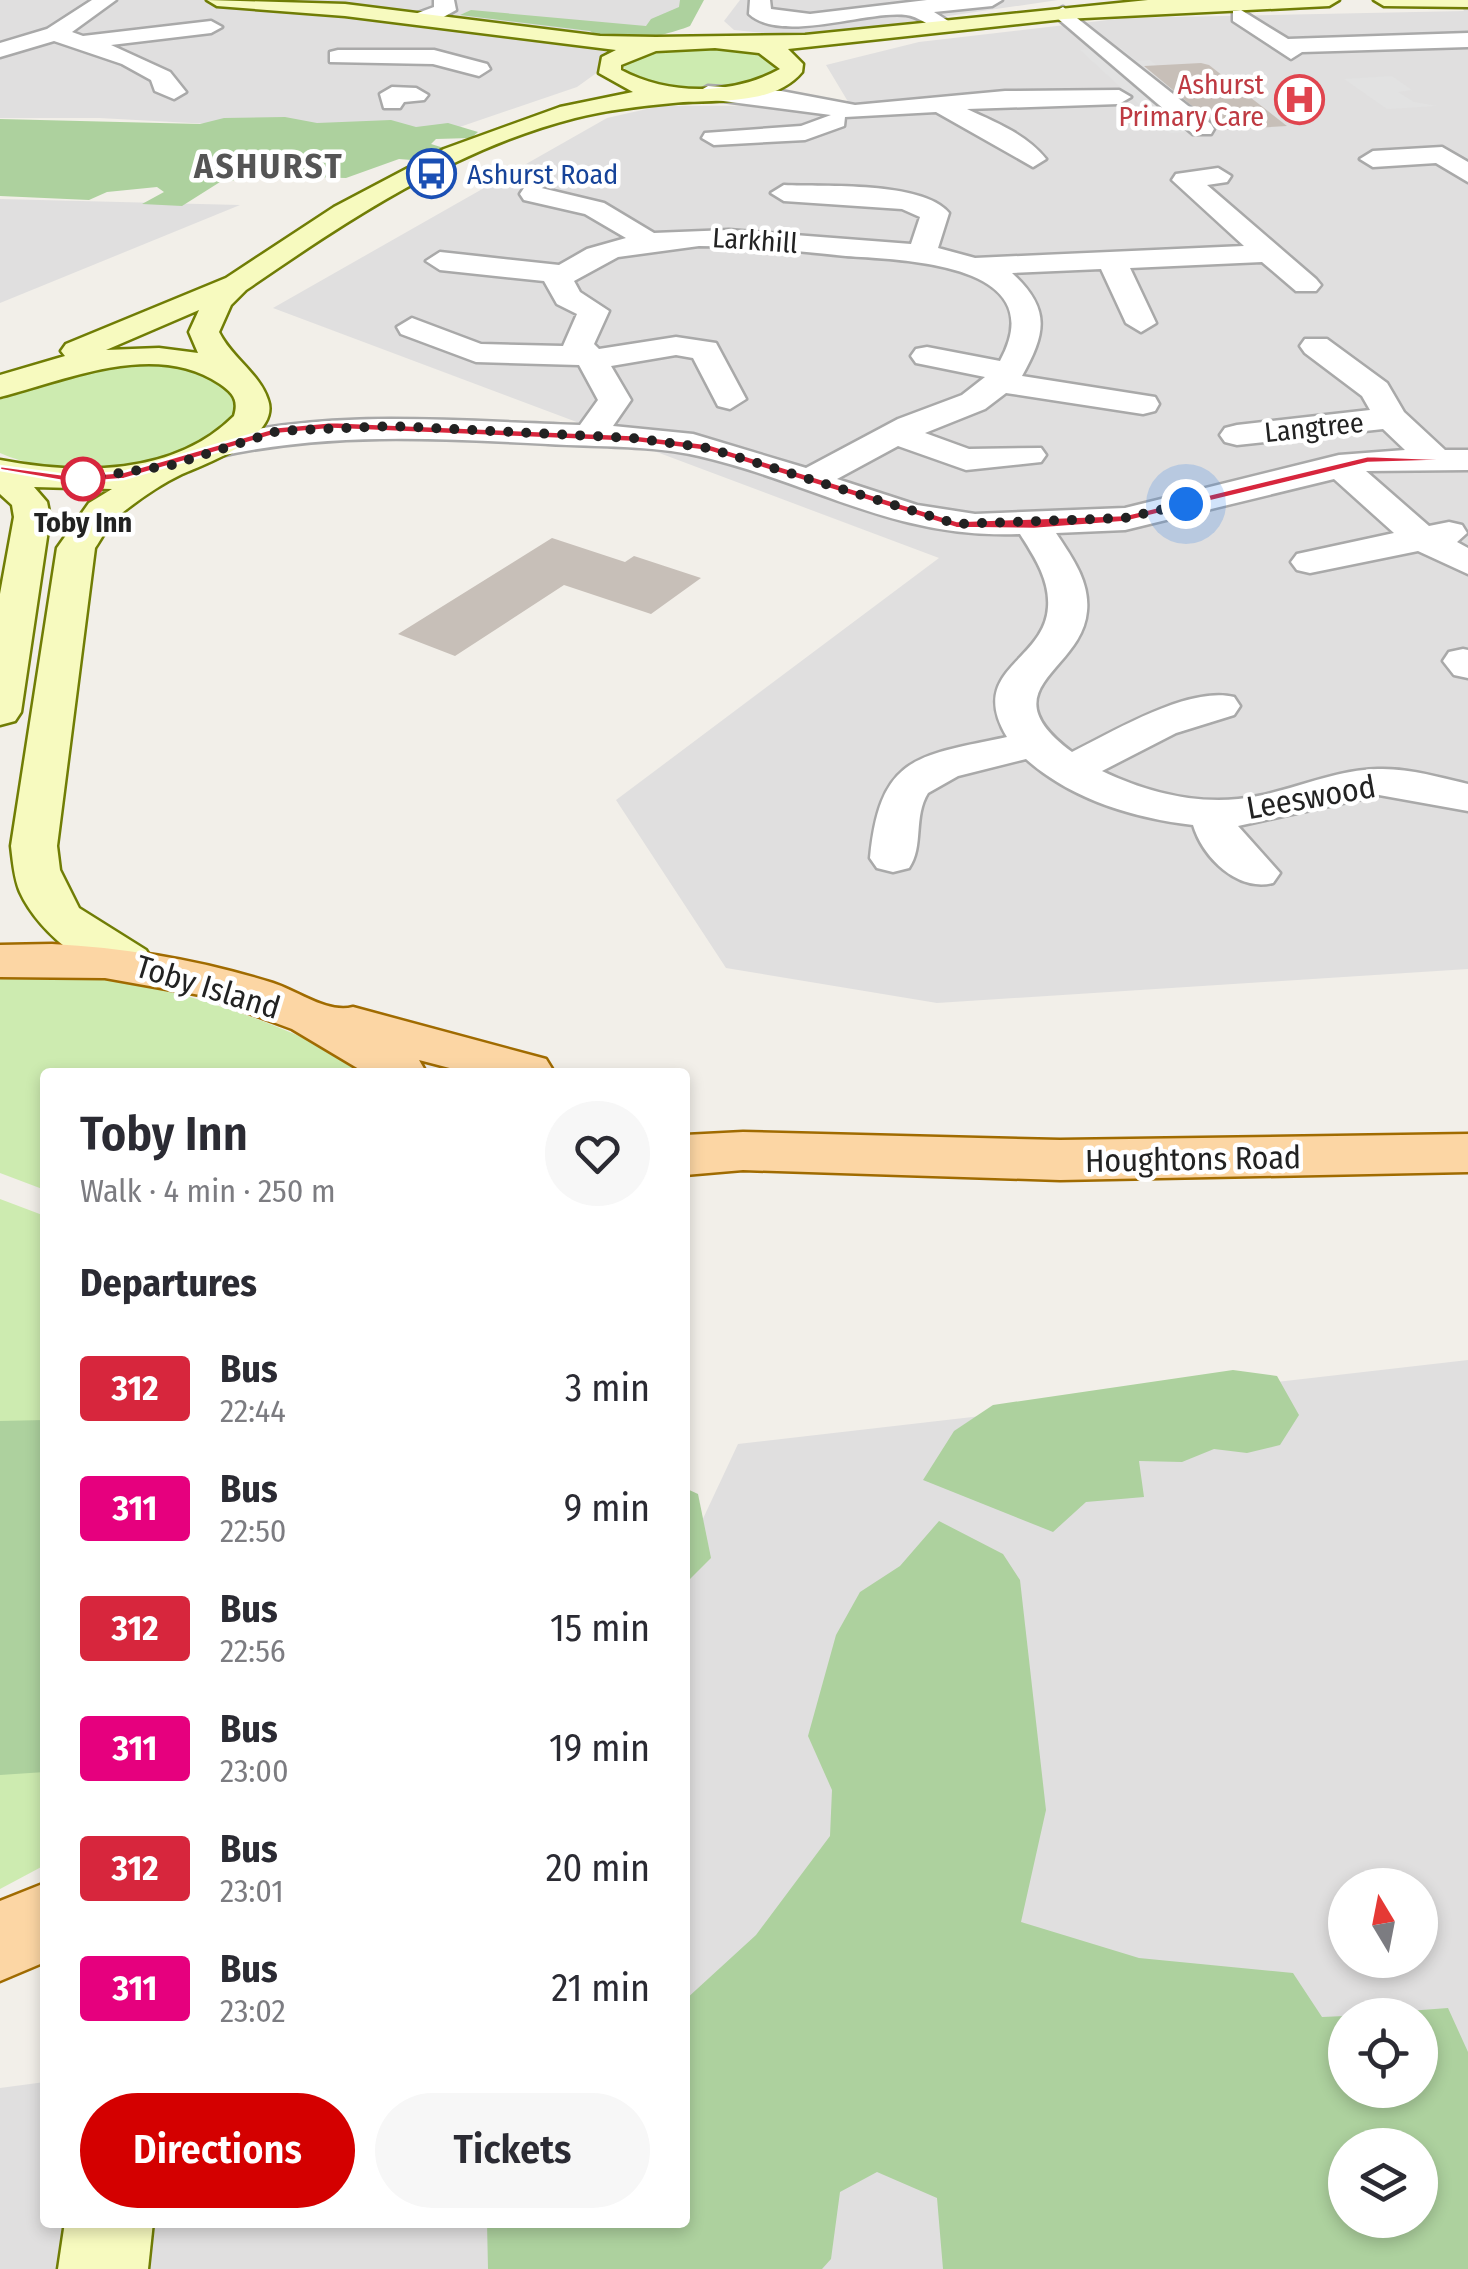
<!DOCTYPE html>
<html lang="en">
<head>
<meta charset="utf-8">
<style>
	:root { --surface:#fff; --page:#f7f7f7; --text:#2b2b33; --muted:#7c7c81; --accent:#d40000 }
	body { margin:0; font-family:"Fira Sans Condensed",sans-serif; background:var(--page); color:var(--text); height:100vh; display:flex; flex-direction:column; font-size:38px; white-space:nowrap }
	* { box-sizing:border-box; margin:0 }
	p { font-size:32px; color:var(--muted) }
	.icon { flex:none; width:55px; height:55px; fill:none; stroke:currentColor; stroke-width:2; stroke-linecap:round; stroke-linejoin:round }
	.map { position:relative; flex:1; overflow:hidden }
	.side { position:absolute; left:40px; top:1068px; width:650px; height:1160px; display:flex; flex-direction:column; background:var(--surface); border-radius:10px; box-shadow:0 5px 15px #0003 }
	.side>* { flex:none }
	.badge { padding:0 20px; border-radius:8px; font-size:35px; line-height:65px }
	.needle { width:65px; rotate:350deg }
	.fabs { position:absolute; left:1328px; top:1868px; display:grid; gap:20px }
	.fabs a { display:grid; place-items:center; width:110px; height:110px; border-radius:50%; background:var(--surface); box-shadow:0 5px 15px #0003; font-size:50px }
	.you { position:absolute; width:50px; height:50px; margin:-25px; border:8px solid #fff; border-radius:50%; background:#1a73e8; box-shadow:0 0 0 15px #1a73e833 }
	.map>.badge { position:absolute; translate:-50% -50%; box-shadow:0 0 0 5px #fff }
	h2 { padding:0 40px; font-size:38px; line-height:90px }
	.round { display:grid; place-items:center; flex:none; width:105px; height:105px; border-radius:52px; background:var(--page) }
	.headline { display:flex; align-items:center; justify-content:space-between; height:170px; padding:0 40px }
	h1 { font-size:48px; font-weight:600; line-height:75px }
	.cta { display:flex; gap:20px; margin-top:auto; padding:20px 40px }
	.cta a { flex:1; height:115px; border-radius:60px; background:var(--accent); color:#fff; font-size:40px; font-weight:600; line-height:115px; text-align:center }
	.cta a+a { background:var(--page); color:var(--text) }
	ul { padding:0; list-style:none }
	li { display:flex; align-items:center; gap:30px; height:120px; padding:0 40px }
	li div { flex:1 }
	li b { display:block; font-size:38px }
	li em { font-style:normal }
	li .badge { min-width:110px; font-weight:700; text-align:center }
	.map>svg:first-child { display:block }
</style>
</head>
<body>
<div class="map">
<svg width="1468" height="2269" viewBox="0 0 1468 2269">
	<rect width="100%" height="100%" fill="#f2efe9"/>
	<!-- residential -->
	<g fill="#e0dfdf" fill-rule="evenodd">
		<polygon points="0,0 698,0 577,87 445,132 360,132 99,118 0,118"/>
		<polygon points="740,0 1058,0 805,37 734,30 724,21"/>
		<polygon points="1458,0 1468,0 1468,969 937,1003 726,968 616,800 939,558 273,308 607,118 660,106 850,105 826,65 919,42 1125,18 1464,11"/>
		<polygon points="0,199 240,205 0,303"/>
		<path d="M1468,1360V2269H0V2088L45,2082V2222H685V1557L738,1444ZM1345,1885H1420V1960H1345ZM1345,2015H1420V2090H1345ZM1345,2145H1420V2220H1345Z"/>
	</g>
	<!-- grass -->
	<g fill="#cdebb0">
		<path d="M695,44L765,53L779,64V70C742,87 654,105 624,68L625,62L642,52Z"/>
		<path d="M132,363L187,367L236,392V417C184,474 68,483 0,453V400L44,378Z"/>
		<path d="M0,975C31,975 62,975 92,977C166,983 306,1030 366,1072H45V1190L0,1173Z"/>
		<polygon points="0,1199 45,1216 45,1865 0,1889"/>
	</g>
	<!-- forest -->
	<g fill="#add19e" fill-rule="evenodd">
		<path d="M680,0H704L690,26C665,36 614,48 590,31L460,15L471,10L646,26L651,19L679,7Z"/>
		<polygon points="285,117 317,123 391,120 416,127 448,123 478,132 471,138 436,139 431,144 447,149 424,161 399,159 346,178 268,176 220,182 182,206 142,204 164,192 157,187 107,192 89,200 0,196 0,119 200,124 224,118"/>
		<polygon points="1233,1370 1277,1376 1299,1415 1280,1445 1247,1453 1214,1449 1182,1462 1139,1461 1144,1497 1086,1502 1053,1532 923,1480 954,1431 993,1405"/>
		<polygon points="45,1420 45,1772 0,1775 0,1421"/>
		<polygon points="685,1488 698,1494 711,1558 685,1584"/>
		<path d="M939,1521L1003,1554L1020,1580L1046,1810L1021,1922L1139,1958L1293,1973L1322,2017L1345,2016V2090H1420V2015H1355L1448,2008L1468,2052V2269H943L937,2198L877,2172L840,2192L831,2259L822,2269H488L487,2223L685,2222V2000L756,1935L830,1836L832,1790L808,1736L836,1635L860,1592L900,1566ZM1420,2145V2220H1345V2145Z"/>
	</g>
	<!-- parking -->
	<g fill="#e2e2e2">
		<polygon points="1121,48 1137,61 1150,60 1194,95 1244,92 1252,99 1207,103 1238,129 1170,133 1080,50"/>
		<polygon points="1392,76 1412,90 1398,92 1414,102 1437,106 1387,109 1344,79"/>
	</g>
	<!-- building -->
	<g fill="#c7bfb8">
		<polygon points="1201,63 1209,65 1287,126 1221,130 1144,66"/>
		<polygon points="552,538 625,562 634,556 701,578 651,614 564,585 455,656 398,634"/>
	</g>
	<g fill="none" stroke-linecap="round" stroke-linejoin="round">
		<defs>
			<g id="street">
				<polygon points="92,0 116,0 72,32 83,36 211,21 222,27 211,33 111,45 170,72 186,92 174,99 155,91 151,80 122,64 54,41 0,57 0,43 47,29"/>
				<polygon points="434,0 454,0 456,10 431,24 415,24 415,14 434,7"/>
				<path d="M750,0H770L771,9L810,14L927,0H1002L992,6L934,12L953,24L942,30C930,27 918,16 906,15C867,10 782,44 749,14Z"/>
				<polygon points="1063,7 1211,124 1214,129 1211,134 1193,134 1056,17 1052,13"/>
				<polygon points="1241,10 1288,39 1468,33 1468,47 1302,52 1291,59 1233,21 1233,11"/>
				<polygon points="338,50 434,50 487,64 490,69 479,76 433,64 330,62 330,52"/>
				<path d="M708,86L781,91L855,105L1005,91L1119,90L1131,97L1119,104L967,109C995,122 1026,134 1046,159L1033,167L936,112L845,117L844,126L805,140L714,145L702,138L705,133L801,126L831,115L700,98L696,93Z"/>
				<polygon points="392,87 416,88 428,95 424,100 404,102 400,108 384,108 380,94"/>
				<polygon points="1442,147 1468,162 1468,182 1436,163 1373,167 1360,159 1373,151"/>
				<path d="M1218,168L1231,176L1227,182L1207,185L1316,279L1321,285L1316,291H1296L1262,262L1130,268L1156,323L1141,332L1126,323L1101,269L1012,273C1051,309 1046,333 1022,376L1155,397L1159,404L1155,411L1143,414L1006,393L985,409L925,433L969,449L1041,448L1046,455L1041,462L966,470L898,446L837,479L917,505L975,514L1125,508L1339,455L1405,450L1383,429L1237,445L1225,442L1220,435L1225,428L1237,425L1370,410L1362,396L1305,353L1300,346L1305,339H1327L1387,383L1404,412L1445,450H1468V470L1366,471L1429,526L1449,522L1462,525L1467,533L1457,542L1468,548V574L1418,551L1310,573L1297,570L1291,562L1297,554L1394,533L1334,479L1125,530L1056,533C1071,556 1090,581 1087,611C1082,672 986,688 1072,752C1113,732 1188,686 1234,697L1240,706L1234,715L1176,733L1102,771C1150,794 1205,807 1258,796C1298,788 1336,770 1378,769C1408,768 1439,777 1468,784V811L1379,795L1238,826L1280,873L1273,883C1238,892 1203,858 1193,825C1133,818 1071,799 1026,759L958,776L928,793C913,817 924,846 909,868L893,872L877,868L870,858C880,756 916,756 1007,737C966,669 1045,662 1048,607C1050,580 1034,556 1020,534C894,539 815,483 699,456C650,445 598,447 548,444C435,438 327,432 216,457L204,454L199,447L204,440C330,408 452,421 580,425L598,400L579,365L476,362L401,334L397,327L412,318L481,344L563,346L577,314L557,304L544,281L440,270L426,261L440,252L559,265L587,249L626,238L585,214L524,200L520,194L524,188L533,186L604,203L654,233L729,230L911,244L920,217L902,209L784,201L771,193L784,185C824,187 923,181 949,213L938,248L975,258L1244,246L1172,180L1176,174ZM699,246C748,246 797,251 846,256C904,260 1054,263 1000,361L927,347L916,349L911,356L916,363L985,377L962,395L898,419L806,468L693,434L613,426L631,400L611,366L676,355L693,358L718,406L730,409L746,399L716,343L676,337L599,349L594,344L609,311L580,292L574,281L618,257Z"/>
				<polygon points="1463,649 1468,650 1468,678 1454,675 1443,661 1449,652"/>
			</g>
			<g id="secondary">
				<path d="M207,0L345,4L600,36L656,37L805,35L1148,0H1339L1329,6L1064,19L788,49L803,64L802,72C773,107 713,99 673,103C640,106 607,110 575,118C454,149 348,220 246,290L231,305L219,332C231,357 260,374 268,400C281,437 205,464 182,474C161,484 135,502 117,517C108,525 102,538 95,548L57,846L60,870L79,908L146,950L153,961L146,972C99,984 39,934 20,892C14,878 13,862 11,846L57,548L89,503L112,489L34,487L47,502L50,517L21,712L15,721L0,725V594L14,517L12,505L0,494V460C78,475 174,476 234,416C239,400 233,393 220,384C155,340 67,380 0,397V375L65,356L61,351L66,344L226,278L334,207L444,149L560,107L633,92L599,73L602,57L616,50L345,16L217,6ZM715,48L759,53L780,69C733,95 669,96 621,70V65L656,51ZM199,310L189,332L198,353L159,348L106,350Z"/>
				<polygon points="1374,0 1468,0 1468,7 1384,6"/>
				<polygon points="65,2222 153,2222 148,2269 58,2269"/>
			</g>
			<g id="primary">
				<path d="M52,944C128,948 200,960 273,983C298,991 328,1014 353,1007L546,1059L554,1072H465L419,1060L426,1072H364L292,1029L200,995L105,978L0,977V945Z"/>
				<polygon points="743,1132 1060,1140 1468,1134 1468,1172 1060,1180 743,1170 685,1175 685,1135"/>
				<polygon points="45,1883 45,1962 0,1981 0,1901"/>
			</g>
		</defs>
		<!-- street casing -->
		<use href="#street" stroke="#a9a9a9" stroke-width="5"/>
		<!-- secondary casing -->
		<use href="#secondary" stroke="#707d05" stroke-width="5"/>
		<!-- primary casing -->
		<use href="#primary" stroke="#a06b00" stroke-width="5"/>
		<!-- street -->
		<use href="#street" fill="#fff" fill-rule="evenodd"/>
		<!-- secondary -->
		<use href="#secondary" fill="#f7fabf" fill-rule="evenodd"/>
		<!-- primary -->
		<use href="#primary" fill="#fcd6a4" fill-rule="evenodd"/>
	</g>
	<!-- line -->
	<polygon fill="#d7263d" stroke="#fff" stroke-width="2.5" points="332,422 632,435 708,444 957,521 1125,515 1368,456 1468,460 1368,463 1125,522 1034,529 956,528 707,451 632,442 332,429 278,434 124,479 74,483 0,470 0,466 74,476 123,472 278,427"/>
	<g fill="none" stroke-linecap="round" stroke-linejoin="round">
		<!-- walk -->
		<polyline stroke="#222" stroke-width="10" stroke-dasharray="0 18" points="83,479 74,480 172,465 278,431 392,426 632,438 708,448 956,524 1125,518 1186,504"/>
	</g>
	<!-- icons -->
	<defs>
		<symbol id="hospital-ring" viewBox="-11 -11 22 22"><circle r="9.5" fill="#fff" stroke="#e0444e" stroke-width="1.5"/><path d="M-5-5h3v3.5h4V-5h3V5h-3V1.5h-4V5h-3Z" fill="#e0444e"/></symbol>
		<symbol id="bus-ring" viewBox="-11 -11 22 22"><circle r="9.5" fill="#fff" stroke="#1a4fb4" stroke-width="1.5"/><path d="M-5-6H5V4H4V6H2V4H-2V6H-4V4H-5ZM-3.5-4V0h7V-4ZM-3.5 1.2v1.5H-2V1.2ZM2 1.2v1.5H3.5V1.2Z" fill="#1a4fb4"/></symbol>
	</defs>
	<g fill-rule="evenodd">
		<use href="#hospital-ring" x="1272" y="72" width="55" height="55"/>
		<use href="#bus-ring" x="404" y="146" width="55" height="55"/>
	</g>
	<!-- markers -->
	<circle fill="#fff" stroke="#d7263d" stroke-width="5" cx="83" cy="479" r="20"/>
	<g text-anchor="middle" stroke-width="9" stroke-linejoin="round" paint-order="stroke">
		<!-- far-health labels -->
		<g font-size="28" fill="#be3a42" stroke="#fff" text-anchor="end">
			<text x="1264" y="94">Ashurst<tspan x="1264" dy="32">Primary Care</tspan></text>
		</g>
		<!-- far-transit labels -->
		<g font-size="28" fill="#164399" stroke="#fff" text-anchor="start">
			<text x="467" y="184">Ashurst Road</text>
		</g>
		<!-- far-street labels -->
		<g font-size="28" fill="#222" stroke="#fff">
			<text transform="translate(755 240) rotate(4)" y="10">Larkhill</text>
			<text transform="translate(1314 427) rotate(-6)" y="10">Langtree</text>
		</g>
		<!-- far-stop labels -->
		<g font-size="28" font-weight="bold" fill="#222" stroke="#fff">
			<text x="83" y="532">Toby Inn</text>
		</g>
		<!-- street labels -->
		<g font-size="32" fill="#222" stroke="#fff">
			<text transform="translate(1311 797) rotate(-10)" y="11">Leeswood</text>
			<text transform="translate(208 987) rotate(17)" y="11">Toby Island</text>
			<text transform="translate(1193 1159) rotate(-1)" y="11">Houghtons Road</text>
		</g>
		<!-- far-district labels -->
		<g font-size="35" font-weight="bold" letter-spacing="2.5" fill="#555" stroke="#fff">
			<text x="269" y="178">ASHURST</text>
		</g>
	</g>
</svg>
<div class="fabs">
<a><svg class="needle" viewBox="-14 -14 28 28"><path d="M0-13l5 13h-10z" fill="#e53935"/><path d="M0 13l5-13h-10z" fill="#7c7c81"/></svg></a>
<a><svg class="icon" aria-label="locate" viewBox="0 0 24 24"><circle cx="12" cy="12" r="6"/><path d="M12 2v4M12 18v4M2 12h4M18 12h4"/></svg></a>
<a><svg class="icon" aria-label="layers" viewBox="0 0 24 24"><path d="M12 4l9 5-9 5-9-5zM3 14l9 5 9-5"/></svg></a>
</div>
<div class="you" style="left:1186px;top:504px"></div>
<section class="side">
<div class="headline"><div><h1>Toby Inn</h1><p>Walk · 4 min · 250 m</p></div><a class="round"><svg class="icon" aria-label="heart" viewBox="0 0 24 24"><path d="M12 20l-8-8c-3-5 5-10 8-4 3-6 11-1 8 4z"/></svg></a></div>
<h2>Departures</h2>
<ul>
<li><span class="badge" style="background:#d7263d;color:#fff">312</span><div><b>Bus</b><p>22:44</p></div><em>3 min</em></li>
<li><span class="badge" style="background:#e6007e;color:#fff">311</span><div><b>Bus</b><p>22:50</p></div><em>9 min</em></li>
<li><span class="badge" style="background:#d7263d;color:#fff">312</span><div><b>Bus</b><p>22:56</p></div><em>15 min</em></li>
<li><span class="badge" style="background:#e6007e;color:#fff">311</span><div><b>Bus</b><p>23:00</p></div><em>19 min</em></li>
<li><span class="badge" style="background:#d7263d;color:#fff">312</span><div><b>Bus</b><p>23:01</p></div><em>20 min</em></li>
<li><span class="badge" style="background:#e6007e;color:#fff">311</span><div><b>Bus</b><p>23:02</p></div><em>21 min</em></li>
</ul>
<div class="cta"><a>Directions</a><a>Tickets</a></div>
</section>
</div>
</body>
</html>
